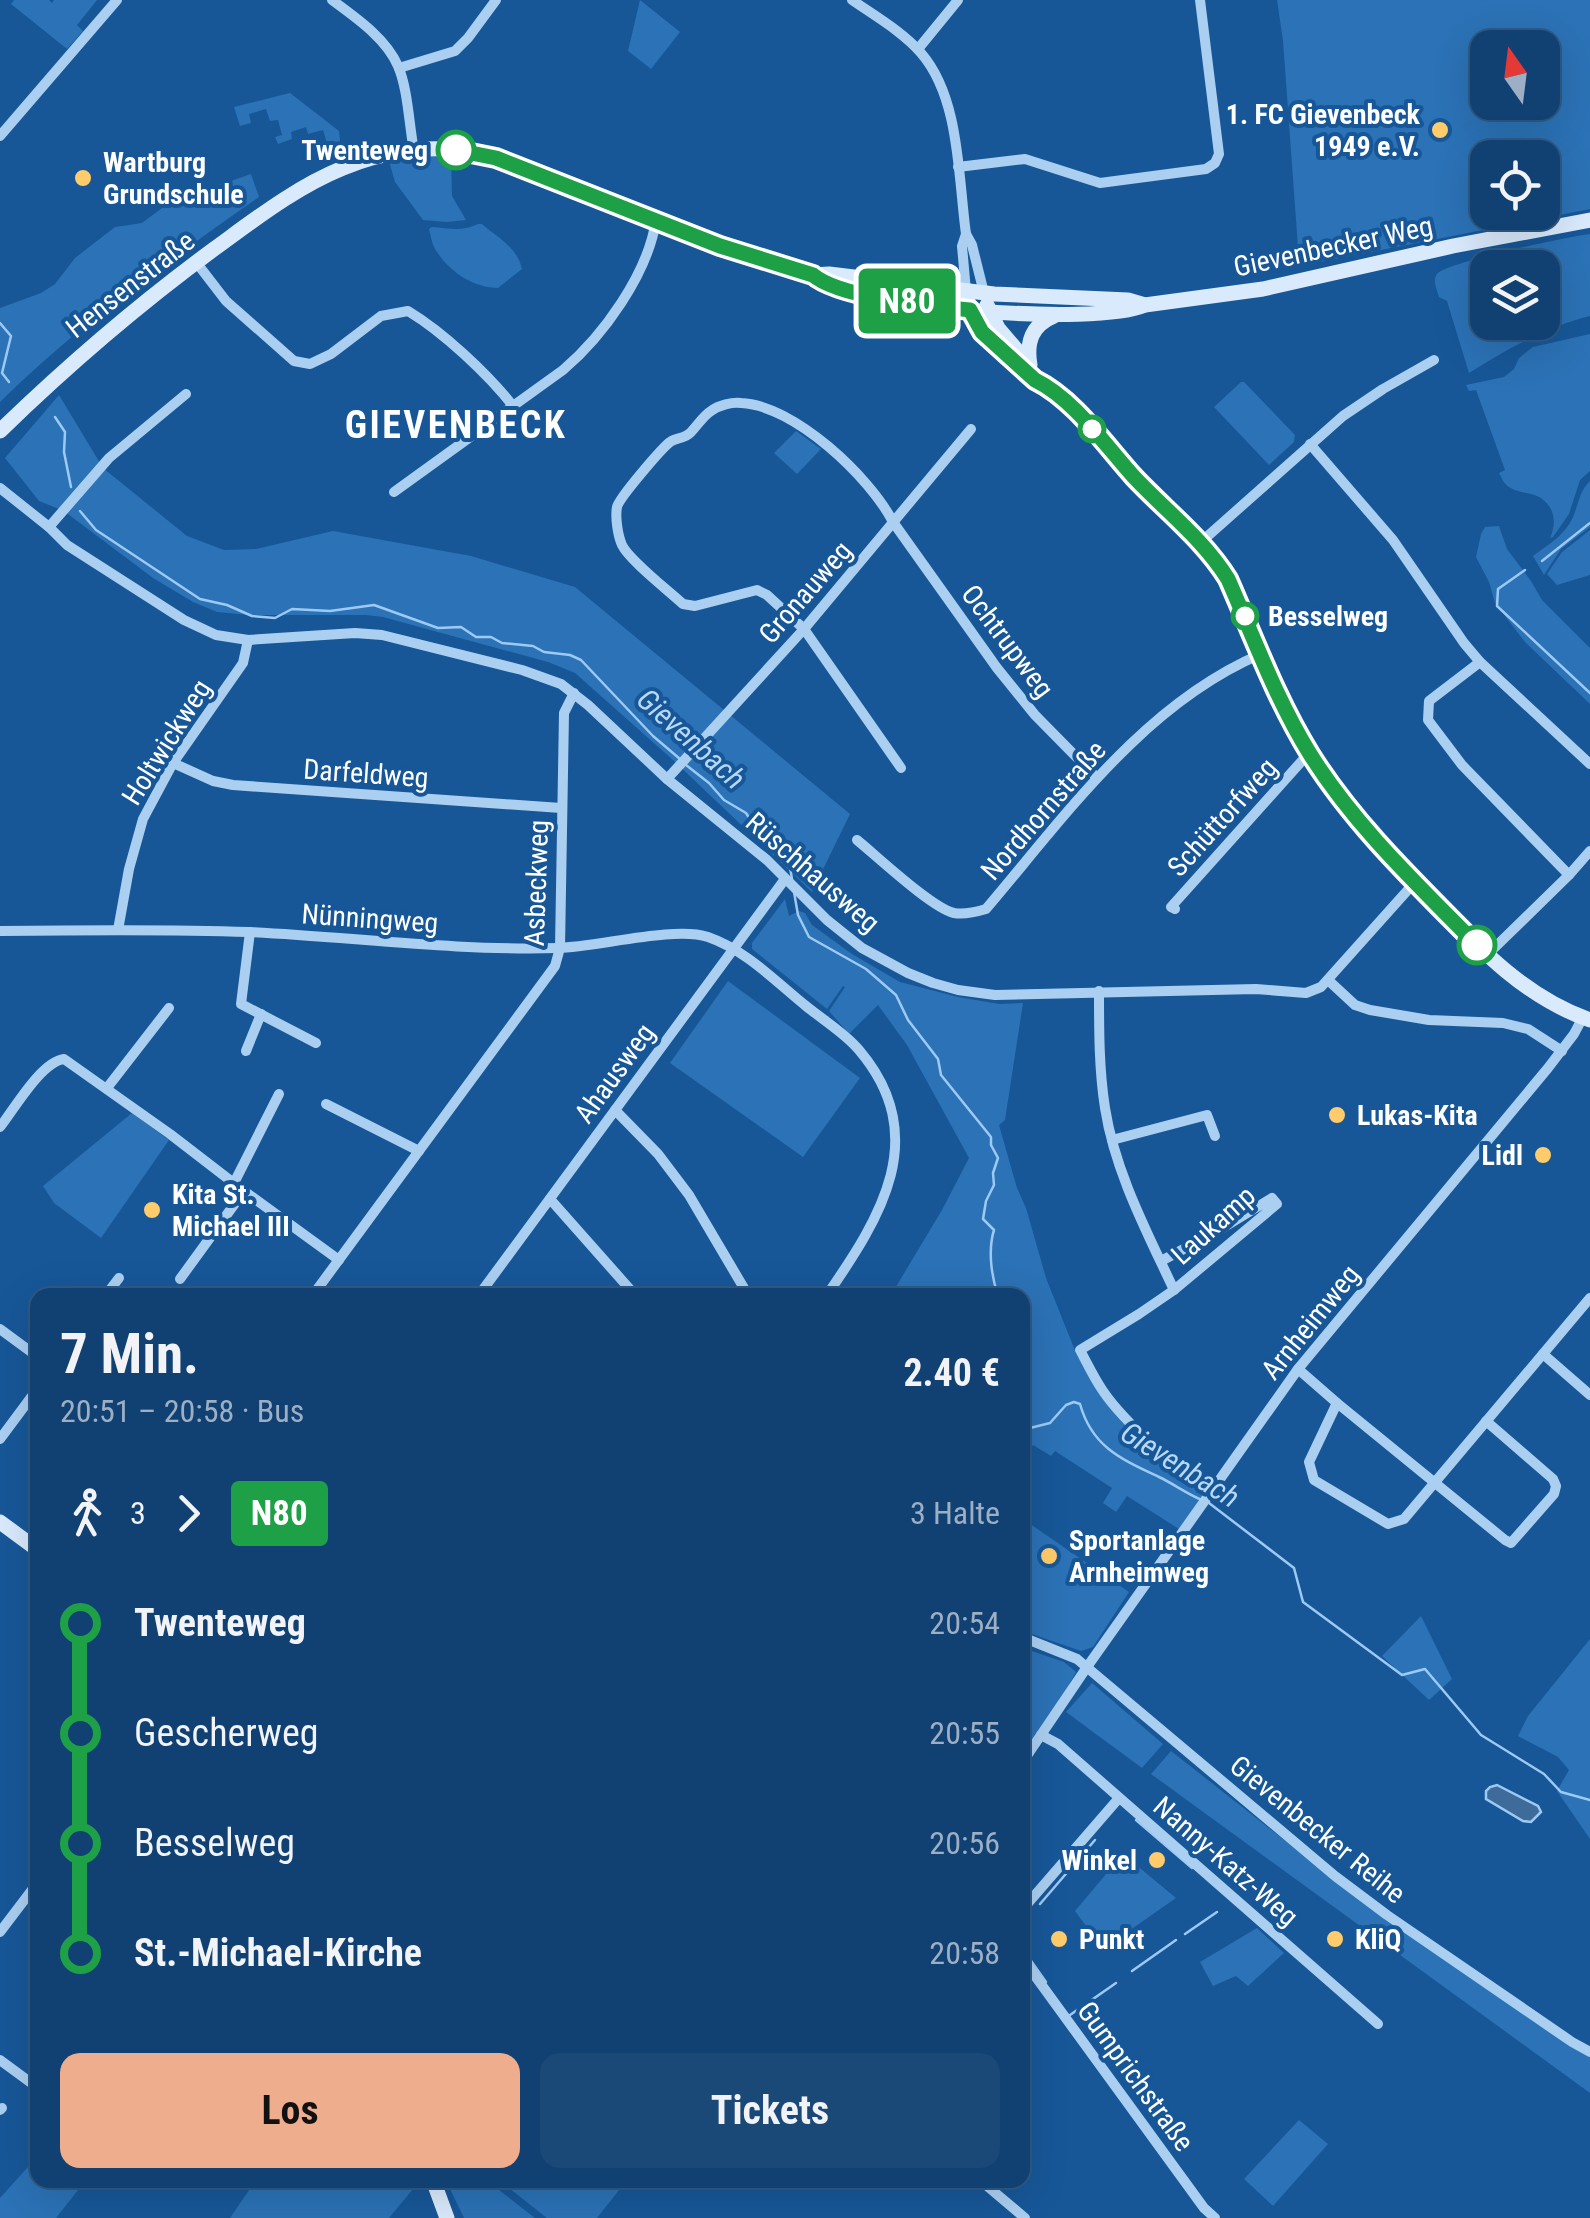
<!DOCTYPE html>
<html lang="de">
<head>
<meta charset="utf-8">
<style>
	:root { --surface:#114172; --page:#1a4877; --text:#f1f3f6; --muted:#9cafc4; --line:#305a84; --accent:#eead8d }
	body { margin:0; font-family:"Roboto Condensed",sans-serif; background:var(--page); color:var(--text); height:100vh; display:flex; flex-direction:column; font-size:38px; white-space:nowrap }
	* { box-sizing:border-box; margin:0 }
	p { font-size:32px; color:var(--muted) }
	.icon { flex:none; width:55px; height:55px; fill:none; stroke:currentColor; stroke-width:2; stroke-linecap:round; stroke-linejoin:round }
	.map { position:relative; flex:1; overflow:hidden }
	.panel { position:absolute; left:30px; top:1288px; width:1000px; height:900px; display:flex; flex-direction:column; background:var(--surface); border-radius:20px; box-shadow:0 10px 40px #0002,0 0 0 2px var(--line) }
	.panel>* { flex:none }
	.badge { padding:0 20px; border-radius:8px; font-size:35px; line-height:65px }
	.needle { width:65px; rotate:346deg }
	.buttons { position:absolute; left:1470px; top:30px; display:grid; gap:20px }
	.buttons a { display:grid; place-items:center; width:90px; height:90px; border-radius:20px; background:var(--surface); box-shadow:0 10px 40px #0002,0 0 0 2px var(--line); font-size:50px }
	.map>.badge { position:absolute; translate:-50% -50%; box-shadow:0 0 0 5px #fff }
	.legs { display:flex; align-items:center; gap:15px; height:110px; padding:0 30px; font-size:32px }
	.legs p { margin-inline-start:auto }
	.head { display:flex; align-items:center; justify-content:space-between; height:170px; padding:0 30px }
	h1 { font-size:55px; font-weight:700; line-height:75px }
	.primary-button { display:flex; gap:20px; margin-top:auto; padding:20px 30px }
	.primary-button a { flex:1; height:115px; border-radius:20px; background:var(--accent); color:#111; font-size:40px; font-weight:700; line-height:115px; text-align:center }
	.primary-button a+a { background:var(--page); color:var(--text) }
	ul { padding:0 30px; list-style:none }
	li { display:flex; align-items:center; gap:35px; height:110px; font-size:38px }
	li i { display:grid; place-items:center; width:15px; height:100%; margin:0 12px; background:currentColor }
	li i::after { content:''; width:25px; height:25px; margin:-12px; border:8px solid; border-radius:50%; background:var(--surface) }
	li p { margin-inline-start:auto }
	li:first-child i { background:linear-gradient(#0000 50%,currentColor 0) }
	li:last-child i { background:linear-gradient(currentColor 50%,#0000 0) }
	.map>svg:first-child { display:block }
</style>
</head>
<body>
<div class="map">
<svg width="1590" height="2218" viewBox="0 0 1590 2218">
	<rect width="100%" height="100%" fill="#175798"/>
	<!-- green -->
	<g fill="#2b72b6" fill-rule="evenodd">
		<polygon points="14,0 49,0 52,3 54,0 97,0 77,25 83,31 67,49 11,4"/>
		<polygon points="640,0 680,32 651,69 628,51"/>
		<path d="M1277,0H1590V209L1305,265L1299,261L1283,41ZM1488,48H1542V102H1488ZM1488,158H1542V212H1488Z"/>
		<polygon points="290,93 339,131 341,149 320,158 318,151 328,147 323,130 308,134 306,127 291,132 292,139 278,144 275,137 282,135 278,120 270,121 266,109 249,114 251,123 240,126 234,107"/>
		<polygon points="451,155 452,196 466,220 447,222 423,220 395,182 388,158"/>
		<path d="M251,174L259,197C169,260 78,325 0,402V308L41,293L55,284L75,258L115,227L142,223L170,202Z"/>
		<path d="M478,224H482C498,238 517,247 522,269L498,288C474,288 450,272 437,252C432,246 431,236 429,229L432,227C449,228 462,232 478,224Z"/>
		<path d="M1590,234V316C1545,327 1508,349 1469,373L1447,301L1439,297C1437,289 1432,282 1437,274C1444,263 1570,236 1590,234ZM1488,268H1542V322H1488Z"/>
		<path d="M1590,334V471L1580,480L1569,514L1553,537L1550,538C1556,525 1556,509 1542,499C1533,492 1519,494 1509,487C1503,483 1503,480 1499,473L1505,470L1476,390L1469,391L1466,385L1504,377L1514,369L1519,358L1533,347Z"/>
		<polygon points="1241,382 1244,382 1295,435 1294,442 1269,465 1214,407"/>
		<polygon points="59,395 103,468 187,536 224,550 256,549 333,531 471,556 575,587 850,814 812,892 673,760 575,673 548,662 383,617 366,615 249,615 217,612 193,602 153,578 64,511 39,501 5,458"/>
		<polygon points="796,431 821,449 797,474 774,453"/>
		<path d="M1590,481V527L1561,549L1544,575L1533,556C1549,544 1564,536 1573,517C1579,503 1579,492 1590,481Z"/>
		<polygon points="1499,526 1507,549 1531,581 1542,600 1590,648 1590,704 1525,642 1495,603 1489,582 1476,557 1481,534 1485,527"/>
		<polygon points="1590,530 1590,575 1557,585 1547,574 1562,552"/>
		<polygon points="785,899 789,916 799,911 805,913 812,925 852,954 900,982 958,997 999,1004 1023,1003 1005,1120 999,1125 1017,1188 1026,1208 1046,1278 1076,1353 1099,1393 1209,1488 1179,1529 1127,1496 1116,1512 1103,1503 1112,1488 1055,1451 1051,1456 1033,1445 1023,1460 1022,1295 891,1295 942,1210 969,1158 907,1045 878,1005 849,1034 829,1011 845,987 843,986 827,1009 752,949 752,943"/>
		<polygon points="728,981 860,1078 803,1157 670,1063"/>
		<polygon points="132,1113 169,1140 101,1238 54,1203 43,1186"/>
		<polygon points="1023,1519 1129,1592 1093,1647 1081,1651 1023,1631"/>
		<polygon points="1421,1616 1452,1679 1429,1700 1382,1656"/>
		<polygon points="1590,1639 1590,1839 1557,1791 1569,1770 1558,1757 1518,1736 1528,1716"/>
		<polygon points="1023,1648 1064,1662 1076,1672 1056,1708 1023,1754"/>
		<polygon points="1092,1683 1163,1744 1142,1768 1066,1712"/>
		<polygon points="1171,1751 1316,1865 1590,2055 1590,2093 1151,1774"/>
		<polygon points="1123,1854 1176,1898 1103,1949 1075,1911"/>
		<polygon points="1257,1928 1284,1953 1248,1986 1236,1976 1213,1986 1200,1962"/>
		<polygon points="1299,2120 1328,2144 1273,2206 1244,2179"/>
		<polygon points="37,2157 38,2180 86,2180 56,2218 0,2218 0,2198"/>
		<polygon points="256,2180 411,2180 413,2189 389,2218 230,2218"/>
		<polygon points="448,2180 486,2180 535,2218 464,2218 450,2189"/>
		<polygon points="499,2180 627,2180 597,2218 547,2218"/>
	</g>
	<!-- water -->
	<polygon fill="#3e6b9a" stroke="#9dcaf4" stroke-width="2.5" points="1497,1785 1538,1806 1541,1812 1531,1822 1523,1821 1486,1799 1486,1791 1490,1787"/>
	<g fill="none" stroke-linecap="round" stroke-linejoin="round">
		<!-- stream -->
		<g stroke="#9dcaf4" stroke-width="2.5">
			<polyline points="0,323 11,336 2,373 9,382"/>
			<polyline points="55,417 65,432 64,452 71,487"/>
			<polyline points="80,511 96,530 200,599 227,605 252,616 275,618 292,609 330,611 374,605 438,628 461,627 476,637 491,637 502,643 533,646 544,652 570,655 581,660 653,736 680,759"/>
			<polyline points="1542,561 1590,523"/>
			<polyline points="1525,570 1498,589 1497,606 1590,693"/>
			<polyline points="686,765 709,783 724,800 746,813 755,827 776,841 788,856 792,879"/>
			<path d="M794,892L798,915L809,937L866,969L896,995L908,1020L938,1059L941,1075L991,1137V1145L998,1158L993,1173L994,1185L986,1201L983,1219L994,1230C988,1249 991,1276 998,1295"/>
			<path d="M1022,1430L1050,1423L1066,1405L1074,1402L1080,1404C1092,1447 1121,1459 1159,1477C1174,1484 1187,1494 1202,1500"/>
			<polyline points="1209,1503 1294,1568 1303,1602 1402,1675 1425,1669 1481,1735 1544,1774 1561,1792 1590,1800"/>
			<polyline points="1136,1820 1192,1868"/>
			<polyline points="1040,1904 1095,1840"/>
			<polyline points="1185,1934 1217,1912"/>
			<polyline points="1022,1948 1046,1982"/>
			<polyline points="1132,1971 1176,1940"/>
			<polyline points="1070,2015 1116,1983"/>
		</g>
		<!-- street -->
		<g stroke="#abcff1" stroke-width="10">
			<path d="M332,0C355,17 386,38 398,66C408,89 409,125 414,151"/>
			<path d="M852,0C875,16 903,32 921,53C960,98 958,176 966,234L972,245L984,293"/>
			<polyline points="918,49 958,0"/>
			<polyline points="399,68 455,51 468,38 496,0"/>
			<polyline points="0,136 117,0"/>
			<polyline points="958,167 1025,159 1100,183 1206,169 1215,163 1219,154 1200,0"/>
			<path d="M196,262L226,301L294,361L310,364L331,354L381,316L408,311C443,332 488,374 513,406"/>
			<polyline points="966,291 962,246 966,234"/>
			<polyline points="1310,444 1393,540 1464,643 1480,662 1590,764"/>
			<polyline points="0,488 49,527 67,545 184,620 216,635 248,640 355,633 382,635 522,670 561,684 588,705 667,779 767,860 827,920 862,948 908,973 933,983 958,990 995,995 1256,989 1306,993 1321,987 1415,882"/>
			<path d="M394,492L563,370C603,336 648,274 656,220"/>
			<polyline points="49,527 109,458 186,394"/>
			<polyline points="1201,542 1343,416 1383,389 1434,360"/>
			<polyline points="1480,662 1429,701 1428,720 1462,765 1569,875"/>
			<polyline points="173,763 213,781 233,785 561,808"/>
			<path d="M901,768L804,629L767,595L757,590L695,606L683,604C669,591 629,560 622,545C618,536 615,518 617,507C619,498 661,449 670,442C677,437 684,439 690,433C697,426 703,416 711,411C719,405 732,402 741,403C794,405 870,477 893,522L997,668L1035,715L1097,778"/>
			<polyline points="667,779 804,629 971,429"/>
			<path d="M857,840C878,857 932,908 954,913C964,915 976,912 986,909C1066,815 1144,704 1261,654"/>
			<polyline points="1175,909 1171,907 1309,753"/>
			<polyline points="118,930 129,869 143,819 173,763 243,663 248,640"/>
			<path d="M0,931C83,930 166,929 249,932C352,937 455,951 558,948C598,947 674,926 708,937C746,950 776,982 806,1006C823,1020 845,1033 859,1050C932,1136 881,1217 827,1295"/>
			<polyline points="250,932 241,1004 316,1043"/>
			<polyline points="1487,955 1569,875 1590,851"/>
			<polyline points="1328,980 1355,1005 1370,1010 1429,1020 1503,1023 1528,1029 1562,1051"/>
			<path d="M1099,991C1099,1030 1099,1070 1105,1108C1115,1172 1147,1232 1174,1290"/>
			<polyline points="246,1051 261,1014"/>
			<polyline points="107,1088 169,1008"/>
			<polyline points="326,1104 419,1151"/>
			<polyline points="615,1110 658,1154 689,1195 748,1295"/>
			<path d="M0,1127C15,1108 41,1062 64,1059L170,1134L244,1191L339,1260"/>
			<polyline points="1112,1140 1207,1115 1215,1136"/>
			<polyline points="234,1183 279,1094"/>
			<polyline points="550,1199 635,1295"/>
			<path d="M1161,1261L1216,1232L1272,1198L1277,1204L1174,1290L1139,1314L1080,1350C1087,1363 1094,1378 1103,1391C1124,1422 1180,1472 1212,1491"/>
			<polyline points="180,1279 244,1191"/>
			<polyline points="106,1295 119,1278"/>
			<polyline points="313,1295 555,966 560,948 564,713 574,693"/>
			<polyline points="479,1295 785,879"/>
			<polyline points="0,1329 38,1357"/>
			<polyline points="1543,1354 1590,1395"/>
			<polyline points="1298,1369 1337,1403 1309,1462 1314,1480 1388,1524 1404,1519 1590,1298"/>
			<polyline points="1337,1403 1505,1540 1511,1543 1554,1494 1556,1486 1553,1479 1486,1421"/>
			<polyline points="0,1439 38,1388"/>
			<polyline points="1022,1637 1077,1659 1335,1876 1387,1915 1572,2042 1590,2052"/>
			<polyline points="1041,1735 1058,1744 1378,2024"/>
			<polyline points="1022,1763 1087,1667 1298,1369 1548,1068 1574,1034 1583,1017"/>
			<polyline points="1022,1910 1119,1798"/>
			<polyline points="0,1932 38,1882"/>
			<polyline points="1022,1958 1204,2208 1215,2218"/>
			<polyline points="0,2060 38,2088"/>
			<polyline points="0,2110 2,2108"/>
			<polyline points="980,2180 1025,2218"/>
		</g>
		<!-- secondary -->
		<g stroke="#d9eafc" stroke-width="15">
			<path d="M813,275C852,308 1096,327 1145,305L1263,289L1453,246L1590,220"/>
			<path d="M966,291C971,332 1006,354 1035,380C1073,399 1110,451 1140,482C1170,515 1204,541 1228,579C1254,637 1275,699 1309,753C1342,806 1384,850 1427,894C1475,944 1523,997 1590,1020"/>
			<polyline points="987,305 998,328 1021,355"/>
			<path d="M1030,365C1026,342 1032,325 1054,316"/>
			<path d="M0,431C68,365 138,305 214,249C254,220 296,187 343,168C381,152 428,144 469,152C514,160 556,181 598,198C669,226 739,254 813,275L829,274L994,294L1128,300L1145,305"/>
			<polyline points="0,1522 38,1550"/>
			<polyline points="433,2180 447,2218"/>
		</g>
	</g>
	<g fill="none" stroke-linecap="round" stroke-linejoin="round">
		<defs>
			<path id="line-1" d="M456,150L496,158L720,246L813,275C840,298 932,306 970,310L982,332L1035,380C1074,399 1105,445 1134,477C1166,511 1203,539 1228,579C1254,638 1276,699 1310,754C1355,826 1418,885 1477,945"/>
		</defs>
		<!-- line-1 casing -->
		<use href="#line-1" stroke="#fff" stroke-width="22"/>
		<!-- line-1 -->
		<use href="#line-1" stroke="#1ea146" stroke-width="15"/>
	</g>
	<!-- markers -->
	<g fill="#ffcb6b" stroke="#175798" stroke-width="4">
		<circle cx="1440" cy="130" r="10"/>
		<circle cx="83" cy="178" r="10"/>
		<circle cx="1337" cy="1115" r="10"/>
		<circle cx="1543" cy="1155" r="10"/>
		<circle cx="152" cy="1210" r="10"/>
		<circle cx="1049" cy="1556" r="10"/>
		<circle cx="1157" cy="1860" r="10"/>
		<circle cx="1059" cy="1939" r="10"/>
		<circle cx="1335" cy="1939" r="10"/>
	</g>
	<g fill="#fff" stroke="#1ea146" stroke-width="5">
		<circle cx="456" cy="150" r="18"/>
		<circle cx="1092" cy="429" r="12"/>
		<circle cx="1245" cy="616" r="12"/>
		<circle cx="1477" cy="945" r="18"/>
	</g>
	<g text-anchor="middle" stroke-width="8" stroke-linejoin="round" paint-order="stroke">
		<!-- poi labels -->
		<g font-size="28" font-weight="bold" fill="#fff" stroke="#175798" text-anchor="start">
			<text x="1420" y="124" text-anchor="end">1. FC Gievenbeck<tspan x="1420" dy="32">1949 e.V.</tspan></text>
			<text x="103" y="172">Wartburg<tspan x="103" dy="32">Grundschule</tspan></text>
			<text x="1357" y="1125">Lukas-Kita</text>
			<text x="1523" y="1165" text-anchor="end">Lidl</text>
			<text x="172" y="1204">Kita St.<tspan x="172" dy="32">Michael III</tspan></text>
			<text x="1069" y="1550">Sportanlage<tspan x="1069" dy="32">Arnheimweg</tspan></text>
			<text x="1137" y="1870" text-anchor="end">Winkel</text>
			<text x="1079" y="1949">Punkt</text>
			<text x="1355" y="1949">KliQ</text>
		</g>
		<!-- stop labels -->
		<g font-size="28" font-weight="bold" fill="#fff" stroke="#175798" text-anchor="end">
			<text x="428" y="160">Twenteweg</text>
			<text x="1268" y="626" text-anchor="start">Besselweg</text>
		</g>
		<!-- street labels -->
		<g font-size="28" fill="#fff" stroke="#175798">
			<text transform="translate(1333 246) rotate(-12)" y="10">Gievenbecker Weg</text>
			<text transform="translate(130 284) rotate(-38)" y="10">Hensenstraße</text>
			<text transform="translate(805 592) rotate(-49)" y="10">Gronauweg</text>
			<text transform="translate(1008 641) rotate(53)" y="10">Ochtrupweg</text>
			<text transform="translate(166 742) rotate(-58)" y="10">Holtwickweg</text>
			<text transform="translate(366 773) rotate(4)" y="10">Darfeldweg</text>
			<text transform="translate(1043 810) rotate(-49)" y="10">Nordhornstraße</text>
			<text transform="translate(1222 817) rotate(-48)" y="10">Schüttorfweg</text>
			<text transform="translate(813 872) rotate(41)" y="10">Rüschhausweg</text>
			<text transform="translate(536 883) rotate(-88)" y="10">Asbeckweg</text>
			<text transform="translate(370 918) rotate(4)" y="10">Nünningweg</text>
			<text transform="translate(614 1073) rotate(-54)" y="10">Ahausweg</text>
			<text transform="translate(1213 1225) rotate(-42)" y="10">Laukamp</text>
			<text transform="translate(1310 1322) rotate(-51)" y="10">Arnheimweg</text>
			<text transform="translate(1318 1829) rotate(39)" y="10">Gievenbecker Reihe</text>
			<text transform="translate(1226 1861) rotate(41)" y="10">Nanny-Katz-Weg</text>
			<text transform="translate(1136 2076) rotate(54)" y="10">Gumprichstraße</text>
		</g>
		<!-- water labels -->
		<g font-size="30" font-style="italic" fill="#b7d8f8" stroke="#175798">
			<text transform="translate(691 739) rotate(42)" y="10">Gievenbach</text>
			<text transform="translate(1180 1465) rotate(32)" y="10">Gievenbach</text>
		</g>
		<!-- district labels -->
		<g font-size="38" font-weight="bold" letter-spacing="2.5" fill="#fff" stroke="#175798">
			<text x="456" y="438">GIEVENBECK</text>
		</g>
	</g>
</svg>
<div class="buttons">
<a><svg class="needle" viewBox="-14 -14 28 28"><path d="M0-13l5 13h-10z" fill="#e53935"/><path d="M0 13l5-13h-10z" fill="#9cafc4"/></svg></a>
<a><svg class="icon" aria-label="locate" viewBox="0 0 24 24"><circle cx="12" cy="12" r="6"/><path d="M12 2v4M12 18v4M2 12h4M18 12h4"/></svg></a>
<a><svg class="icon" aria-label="layers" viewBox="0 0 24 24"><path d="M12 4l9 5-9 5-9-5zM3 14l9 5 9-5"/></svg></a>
</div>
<b class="badge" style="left:907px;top:301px;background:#1ea146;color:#fff">N80</b>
<section class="panel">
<div class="head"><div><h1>7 Min.</h1><p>20:51 – 20:58 · Bus</p></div><b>2.40 €</b></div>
<div class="legs"><svg class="icon" aria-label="walk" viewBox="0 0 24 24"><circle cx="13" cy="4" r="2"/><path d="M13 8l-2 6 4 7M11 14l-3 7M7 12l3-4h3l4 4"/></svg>3<svg class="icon" aria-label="forward" viewBox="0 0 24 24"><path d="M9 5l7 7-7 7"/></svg><b class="badge" style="background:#1ea146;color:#fff">N80</b><p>3 Halte</p></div>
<ul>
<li><i style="color:#1ea146"></i><b>Twenteweg</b><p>20:54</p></li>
<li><i style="color:#1ea146"></i><span>Gescherweg</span><p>20:55</p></li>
<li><i style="color:#1ea146"></i><span>Besselweg</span><p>20:56</p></li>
<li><i style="color:#1ea146"></i><b>St.-Michael-Kirche</b><p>20:58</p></li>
</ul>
<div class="primary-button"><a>Los</a><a>Tickets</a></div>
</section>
</div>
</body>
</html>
